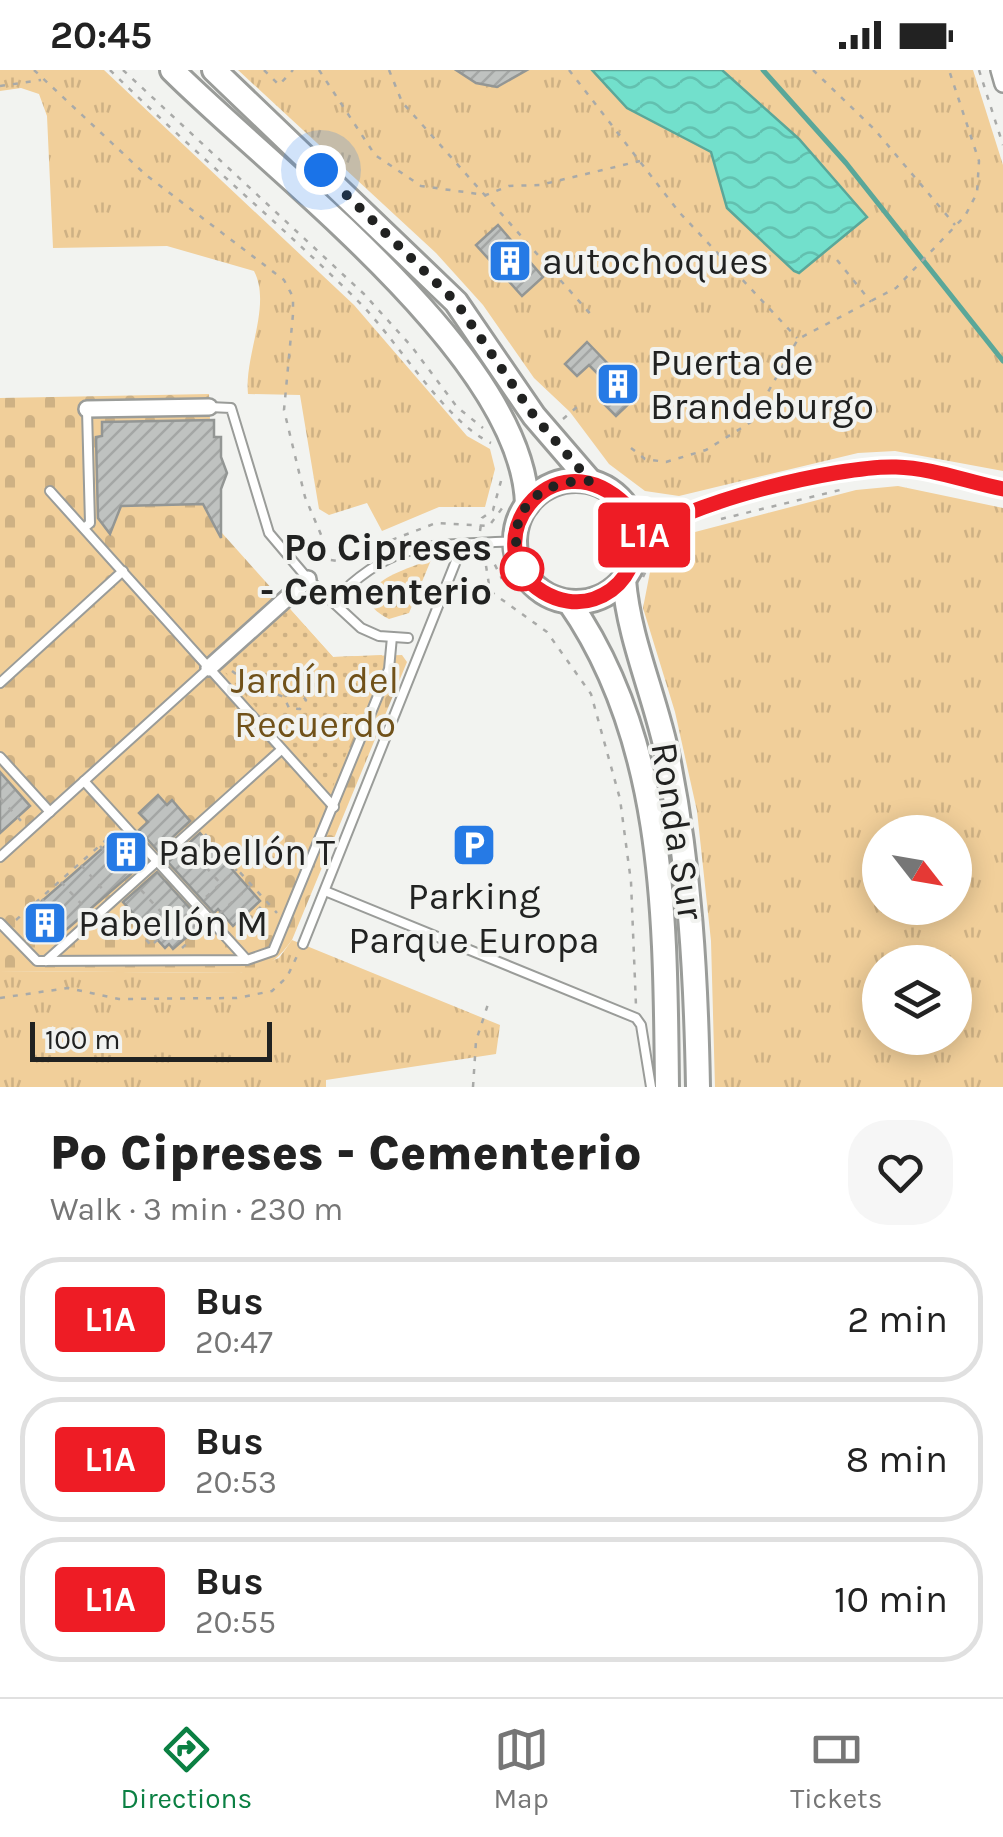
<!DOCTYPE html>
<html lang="en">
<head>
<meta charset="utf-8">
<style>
	:root { --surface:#fff; --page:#f6f6f6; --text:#222; --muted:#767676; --line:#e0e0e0; --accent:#0b8043 }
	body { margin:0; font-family:Karla,sans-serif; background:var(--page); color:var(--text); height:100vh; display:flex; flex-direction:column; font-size:38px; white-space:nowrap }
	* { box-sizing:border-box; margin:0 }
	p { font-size:32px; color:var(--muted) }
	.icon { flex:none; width:55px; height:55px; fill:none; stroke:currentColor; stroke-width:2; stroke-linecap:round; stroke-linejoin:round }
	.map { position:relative; height:1017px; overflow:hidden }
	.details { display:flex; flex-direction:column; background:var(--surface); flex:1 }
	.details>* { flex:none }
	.badge { padding:0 20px; border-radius:8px; font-size:35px; line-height:65px }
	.needle { width:65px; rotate:121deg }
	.fabs { position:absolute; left:862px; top:745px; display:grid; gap:20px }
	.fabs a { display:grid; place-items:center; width:110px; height:110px; border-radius:50%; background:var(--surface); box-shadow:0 5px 25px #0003; font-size:50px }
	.scale { position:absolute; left:30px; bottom:25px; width:242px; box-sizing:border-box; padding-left:10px; border:5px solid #212221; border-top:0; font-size:28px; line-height:35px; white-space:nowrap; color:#212221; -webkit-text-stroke:8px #f2f3f0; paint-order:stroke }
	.you { position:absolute; width:50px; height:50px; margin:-25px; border:8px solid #fff; border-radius:50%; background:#1a73e8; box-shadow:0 0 0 15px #1a73e833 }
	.map>.badge { position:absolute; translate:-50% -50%; box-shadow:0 0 0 5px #fff }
	.round { display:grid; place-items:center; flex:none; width:105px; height:105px; border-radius:40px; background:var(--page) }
	.head { display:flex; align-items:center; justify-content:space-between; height:170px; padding:0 50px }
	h1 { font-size:48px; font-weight:800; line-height:75px }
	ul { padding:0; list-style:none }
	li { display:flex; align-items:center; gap:30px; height:125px; margin:0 20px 15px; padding:0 30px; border:5px solid var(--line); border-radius:40px }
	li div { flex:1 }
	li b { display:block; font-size:38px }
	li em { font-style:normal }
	li .badge { min-width:110px; font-weight:700; text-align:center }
	.status { display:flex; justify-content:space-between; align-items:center; height:70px; padding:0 50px; background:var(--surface); direction:ltr }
	.status svg { height:28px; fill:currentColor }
	.menu { display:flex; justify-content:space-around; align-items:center; height:140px; border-top:2px solid var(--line); background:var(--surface); font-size:28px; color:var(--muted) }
	.menu a { display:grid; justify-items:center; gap:5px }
	.menu .on { color:var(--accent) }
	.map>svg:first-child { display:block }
</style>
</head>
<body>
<div class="status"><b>20:45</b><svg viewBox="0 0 49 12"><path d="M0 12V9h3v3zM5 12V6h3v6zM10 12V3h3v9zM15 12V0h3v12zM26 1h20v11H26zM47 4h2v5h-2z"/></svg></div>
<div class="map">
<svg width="1003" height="1017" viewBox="0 0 1003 1017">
	<defs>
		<pattern id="grass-tufts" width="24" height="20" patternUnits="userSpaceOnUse" patternTransform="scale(2.5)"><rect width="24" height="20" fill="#f1cf9a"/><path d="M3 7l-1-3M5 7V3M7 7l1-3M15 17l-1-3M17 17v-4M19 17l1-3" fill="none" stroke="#ceb184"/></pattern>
		<pattern id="cemetery-stones" width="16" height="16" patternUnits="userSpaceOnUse" patternTransform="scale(2.5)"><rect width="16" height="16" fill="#f1cf9a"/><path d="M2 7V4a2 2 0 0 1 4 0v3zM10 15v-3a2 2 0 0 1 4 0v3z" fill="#ceb184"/></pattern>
		<pattern id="garden-dots" width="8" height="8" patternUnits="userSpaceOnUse" patternTransform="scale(2.5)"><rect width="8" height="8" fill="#f1cf9a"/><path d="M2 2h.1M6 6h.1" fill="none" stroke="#ceb184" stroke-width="1.8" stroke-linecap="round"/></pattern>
		<pattern id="water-waves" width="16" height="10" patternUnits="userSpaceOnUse" patternTransform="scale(2.5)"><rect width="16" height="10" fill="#72e0cc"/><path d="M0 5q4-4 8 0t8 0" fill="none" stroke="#62c0af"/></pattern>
		<pattern id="building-hatch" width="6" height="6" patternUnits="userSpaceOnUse" patternTransform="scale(2.5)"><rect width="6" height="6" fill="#bfc2c0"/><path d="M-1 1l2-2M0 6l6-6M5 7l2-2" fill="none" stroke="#a4a6a5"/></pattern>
	</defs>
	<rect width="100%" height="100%" fill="#f2f3f0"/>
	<!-- grass -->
	<g fill="url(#grass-tufts)" fill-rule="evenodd">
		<path d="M0,0H104L354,235L467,366L490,379L495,399L485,437H439L382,461L367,433L329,445L319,439L300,325L248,324C244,286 272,235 254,201L167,176L53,178L47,46L39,24L21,18L0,21Z"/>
		<polygon points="238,0 973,0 1003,95 1003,401 895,381 858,383 679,426 645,421 609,394 570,342 534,308 483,235 436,183"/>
		<path d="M898,416L1003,438V1017H715L711,871L697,741L675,642L643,538L650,502L672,468L856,420ZM880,762H955V838H880ZM880,892H955V968H880Z"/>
		<polygon points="292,870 500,955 496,984 326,1010 326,1017 0,1017 0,901 240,903 279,888"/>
	</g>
	<!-- cemetery -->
	<path fill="url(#cemetery-stones)" d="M209,324L210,350L102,352V366L96,367L98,448L107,459L121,436L203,434L214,455L221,452L222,463L333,587L402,585L407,592L292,870C277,891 265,899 240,903L0,901V328Z"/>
	<!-- garden -->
	<g fill="url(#garden-dots)">
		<path d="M431,490L409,543L389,549C334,521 409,497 431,490Z"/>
		<polygon points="288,537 333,587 382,585 380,602 331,721 220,597"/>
	</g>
	<!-- water -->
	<polygon fill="url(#water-waves)" stroke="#5aa799" stroke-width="2.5" points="592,0 722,0 799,69 867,147 799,203 794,201 727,138 711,82 627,38"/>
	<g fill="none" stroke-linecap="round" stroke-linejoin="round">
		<!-- stream -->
		<polyline stroke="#5aa799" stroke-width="5" points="763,0 846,93 1003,291"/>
	</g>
	<!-- building -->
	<g fill="url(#building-hatch)" stroke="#939694" stroke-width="2.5">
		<polygon points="456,0 527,0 497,17 476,13"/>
		<polygon points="498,155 543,207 522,226 476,175"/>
		<polygon points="587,272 638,325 616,346 604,334 616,322 589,295 577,306 565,294"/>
		<polygon points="214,350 214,367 221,367 221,387 227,403 221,419 221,468 203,434 121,436 110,464 98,448 96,367 102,366 102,352"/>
		<polygon points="0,702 30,736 0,763"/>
		<polygon points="158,725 167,735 172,730 190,751 158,781 139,760 148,752 139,743"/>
		<polygon points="200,763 260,831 233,856 218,839 214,843 168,792"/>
		<polygon points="119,764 146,791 52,872 27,844"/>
		<polygon points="157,802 203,853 173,879 169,874 165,878 123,832"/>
	</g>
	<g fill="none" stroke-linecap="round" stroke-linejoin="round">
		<defs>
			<g id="lane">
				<polyline points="209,337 231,338 269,463 308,509 361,558 379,566 408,568"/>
				<polyline points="50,421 334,737"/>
				<polyline points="84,458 90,453 87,340"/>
				<path d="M333,531C397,466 432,477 515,471"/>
				<polyline points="0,613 123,501"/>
				<polyline points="0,687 50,742"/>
				<polyline points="84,711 246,889"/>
				<polyline points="0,787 208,599"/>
				<polyline points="325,821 636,948 641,955 651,1017"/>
				<polyline points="0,853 37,891 247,890 273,881 389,599 392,567"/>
				<polyline points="303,874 462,476"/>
				<polyline points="46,891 281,680"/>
			</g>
			<g id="street">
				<polyline points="999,0 1003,14"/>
				<polyline points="87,339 209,337"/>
				<polyline points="627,436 680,443"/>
				<path d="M638,471C677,434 840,395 896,397C933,398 967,412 1003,419"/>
				<polyline points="209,598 308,509"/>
			</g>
			<g id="secondary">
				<path d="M172,0C273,101 524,287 527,435"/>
				<polyline points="214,0 456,232 534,346 590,411"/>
				<circle cx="576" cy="471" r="61"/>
				<path d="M624,510C629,571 656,628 668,688C690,798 696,906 698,1017"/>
				<path d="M569,532C667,672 665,852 667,1017"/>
			</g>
		</defs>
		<!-- lane casing -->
		<use href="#lane" stroke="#9a9c99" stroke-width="12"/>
		<!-- street casing -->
		<use href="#street" stroke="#9a9c99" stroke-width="20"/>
		<!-- secondary casing -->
		<use href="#secondary" stroke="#9a9c99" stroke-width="28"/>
		<!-- path -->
		<g stroke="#a9aaa8" stroke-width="2.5" stroke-dasharray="5 8" stroke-linecap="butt">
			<polyline points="34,0 146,105 284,210 293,227 293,244 284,340 305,427 322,467 315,494"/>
			<path d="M110,0C190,79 276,150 356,229C397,269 444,351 491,373"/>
			<polyline points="123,0 364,224 412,277 457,337 483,358"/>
			<polyline points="264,0 279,15 293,0"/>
			<polyline points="319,0 375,85 421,116 486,125 509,116 540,115 640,91"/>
			<polyline points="389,0 402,32 594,248"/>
			<polyline points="569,0 679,142 797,268"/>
			<polyline points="813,0 875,60 955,155"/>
			<polyline points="979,0 1003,75"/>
			<polyline points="0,16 41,10"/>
			<polyline points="837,190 871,232"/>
			<polyline points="563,349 577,337"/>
			<polyline points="631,378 645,389 666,392 706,380 751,352 798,269 896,218 965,146 977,123 979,91 949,0"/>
			<polyline points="721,449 840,420"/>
			<polyline points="480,461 482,448 493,440 501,411"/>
			<polyline points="484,483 490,521 547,562 591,624 620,729 631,812 636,936"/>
			<polyline points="489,483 502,509"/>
			<polyline points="318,488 337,491 436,453 489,456 506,433"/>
			<polyline points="643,507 657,478"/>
			<polyline points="232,601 249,614 284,627 289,638 300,639 306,630 296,618 284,627"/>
			<polyline points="0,728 22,752"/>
			<polyline points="205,764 277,843"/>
			<polyline points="100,776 125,803"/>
			<polyline points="189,778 220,813"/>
			<polyline points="81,795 106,823"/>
			<polyline points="61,812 86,839"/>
			<polyline points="141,820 173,855"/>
			<polyline points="206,827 237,799"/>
			<polyline points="42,829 67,857"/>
			<polyline points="121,840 154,879"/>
			<polyline points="219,844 250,816"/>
			<polyline points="16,850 115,762"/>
			<polyline points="238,858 265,833"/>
			<polyline points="154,873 189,842"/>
			<polyline points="182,878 202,860"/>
			<polyline points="0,928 68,918 119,929 237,928 272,921 287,907 298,884"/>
			<polyline points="473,1017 476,971 489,931"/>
		</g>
		<!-- lane -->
		<use href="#lane" stroke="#fff" stroke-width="8"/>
		<!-- street -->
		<use href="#street" stroke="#fff" stroke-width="15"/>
		<!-- secondary -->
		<use href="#secondary" stroke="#fff" stroke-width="22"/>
	</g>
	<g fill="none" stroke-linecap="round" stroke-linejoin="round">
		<defs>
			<path id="line" d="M645,437L627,436C550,361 471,478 543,522C558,531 577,535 594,529C622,519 633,498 638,471C677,434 840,395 896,397C933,398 967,412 1003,419"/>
		</defs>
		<!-- line casing -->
		<use href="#line" stroke="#fff" stroke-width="22"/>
		<!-- line -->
		<use href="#line" stroke="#ee1c25" stroke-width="15"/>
		<!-- walk -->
		<path stroke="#212221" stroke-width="10" stroke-dasharray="0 18" d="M321,100L456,232L534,346L590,411C532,409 499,450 525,505L522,499"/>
	</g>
	<!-- icons -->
	<defs>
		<symbol id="building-square" viewBox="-11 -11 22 22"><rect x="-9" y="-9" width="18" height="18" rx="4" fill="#267ae5" stroke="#f2f3f0"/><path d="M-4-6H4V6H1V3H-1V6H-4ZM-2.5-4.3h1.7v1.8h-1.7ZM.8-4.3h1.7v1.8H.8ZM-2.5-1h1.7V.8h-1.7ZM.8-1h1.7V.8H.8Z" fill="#fff"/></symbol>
		<symbol id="parking-square" viewBox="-11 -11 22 22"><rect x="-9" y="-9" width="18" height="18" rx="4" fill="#267ae5" stroke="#f2f3f0"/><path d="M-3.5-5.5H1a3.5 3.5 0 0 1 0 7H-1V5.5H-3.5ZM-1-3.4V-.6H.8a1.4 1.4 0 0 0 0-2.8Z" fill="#fff"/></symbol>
	</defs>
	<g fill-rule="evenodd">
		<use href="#building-square" x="485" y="166" width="50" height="50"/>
		<use href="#building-square" x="593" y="289" width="50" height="50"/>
		<use href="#parking-square" x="449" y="750" width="50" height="50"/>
		<use href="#building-square" x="101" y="757" width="50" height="50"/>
		<use href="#building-square" x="20" y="828" width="50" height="50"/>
	</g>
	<!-- markers -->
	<circle fill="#fff" stroke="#ee1c25" stroke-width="5" cx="522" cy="499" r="20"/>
	<g text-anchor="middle" stroke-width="8" stroke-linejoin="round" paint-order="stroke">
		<!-- poi labels -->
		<g font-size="38" fill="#212221" stroke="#f2f3f0" text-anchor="start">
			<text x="542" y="204">autochoques</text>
			<text x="650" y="305">Puerta de<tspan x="650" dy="44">Brandeburgo</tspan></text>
			<text x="158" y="795">Pabellón T</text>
			<text x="474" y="839" text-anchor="middle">Parking<tspan x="474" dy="44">Parque Europa</tspan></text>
			<text x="78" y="866">Pabellón M</text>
		</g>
		<!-- stop labels -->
		<g font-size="38" font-weight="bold" fill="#212221" stroke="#f2f3f0" text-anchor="end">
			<text x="492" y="490">Pº Cipreses<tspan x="492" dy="44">- Cementerio</tspan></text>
		</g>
		<!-- park labels -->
		<g font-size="38" fill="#705119" stroke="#f2f3f0">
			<text x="315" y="623">Jardín del<tspan x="315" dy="44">Recuerdo</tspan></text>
		</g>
		<!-- street labels -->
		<g font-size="38" fill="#212221" stroke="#f2f3f0">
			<text transform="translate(678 761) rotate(81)" y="13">Ronda Sur</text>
		</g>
	</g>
</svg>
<div class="fabs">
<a><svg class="needle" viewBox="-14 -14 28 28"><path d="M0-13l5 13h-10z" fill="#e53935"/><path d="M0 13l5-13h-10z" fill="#767676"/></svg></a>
<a><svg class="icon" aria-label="layers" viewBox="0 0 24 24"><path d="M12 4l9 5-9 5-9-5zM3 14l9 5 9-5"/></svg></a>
</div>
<div class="scale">100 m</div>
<div class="you" style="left:321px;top:100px"></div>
<b class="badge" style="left:644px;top:465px;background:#ee1c25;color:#fff">L1A</b>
</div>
<section class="details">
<div class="head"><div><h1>Pº Cipreses - Cementerio</h1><p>Walk · 3 min · 230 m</p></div><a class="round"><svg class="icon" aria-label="heart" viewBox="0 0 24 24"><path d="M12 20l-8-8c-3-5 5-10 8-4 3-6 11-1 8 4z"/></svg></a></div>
<ul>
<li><span class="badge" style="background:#ee1c25;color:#fff">L1A</span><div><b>Bus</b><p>20:47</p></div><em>2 min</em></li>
<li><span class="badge" style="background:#ee1c25;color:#fff">L1A</span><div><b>Bus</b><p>20:53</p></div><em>8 min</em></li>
<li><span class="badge" style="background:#ee1c25;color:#fff">L1A</span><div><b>Bus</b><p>20:55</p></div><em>10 min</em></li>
</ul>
</section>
<nav class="menu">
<a class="on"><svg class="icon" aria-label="directions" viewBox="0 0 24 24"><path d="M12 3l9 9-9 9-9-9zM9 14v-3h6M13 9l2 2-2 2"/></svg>Directions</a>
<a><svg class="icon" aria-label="map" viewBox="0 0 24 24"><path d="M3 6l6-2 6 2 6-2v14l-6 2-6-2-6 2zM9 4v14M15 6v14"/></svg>Map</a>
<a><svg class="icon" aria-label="tickets" viewBox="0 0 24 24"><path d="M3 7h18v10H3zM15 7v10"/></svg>Tickets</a>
</nav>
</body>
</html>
